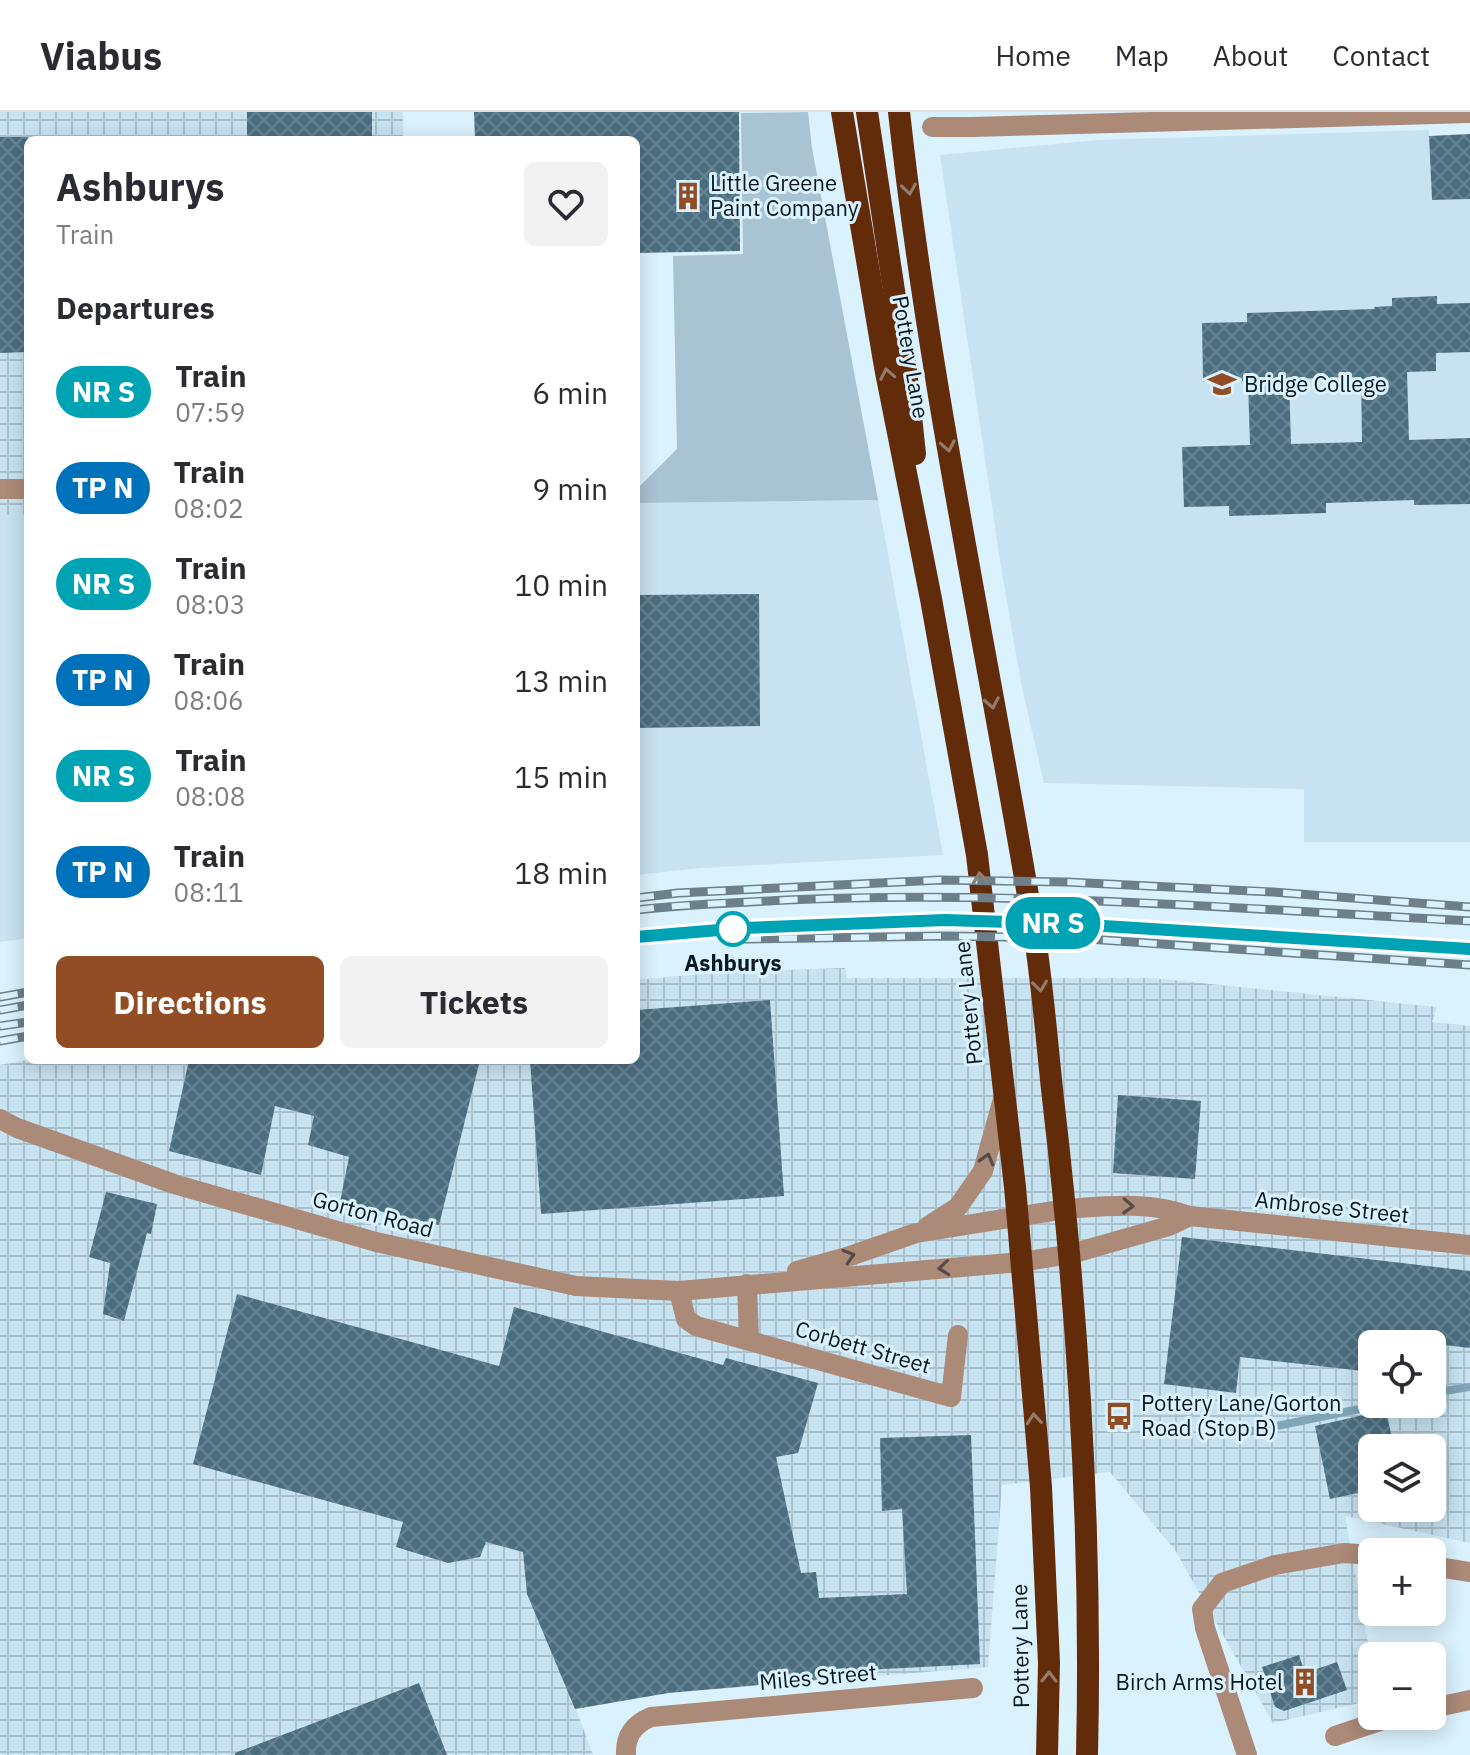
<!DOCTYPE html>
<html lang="en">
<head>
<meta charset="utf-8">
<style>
	:root { --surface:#fff; --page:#f2f2f3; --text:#2b2b33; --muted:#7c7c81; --line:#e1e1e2; --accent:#924d24 }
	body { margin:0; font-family:"IBM Plex Sans",sans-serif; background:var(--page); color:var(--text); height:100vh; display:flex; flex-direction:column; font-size:30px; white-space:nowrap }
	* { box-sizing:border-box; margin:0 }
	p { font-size:26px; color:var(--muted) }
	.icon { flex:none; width:44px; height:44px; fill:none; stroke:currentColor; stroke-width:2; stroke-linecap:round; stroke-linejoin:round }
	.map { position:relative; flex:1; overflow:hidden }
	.sheet { position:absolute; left:24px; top:24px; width:616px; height:928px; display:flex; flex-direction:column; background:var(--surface); border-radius:12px; box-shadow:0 4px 20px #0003 }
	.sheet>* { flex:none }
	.badge { padding:0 16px; border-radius:26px; font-size:28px; line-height:52px }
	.fabs { position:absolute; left:1358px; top:1218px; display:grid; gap:16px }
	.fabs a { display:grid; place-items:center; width:88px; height:88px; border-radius:12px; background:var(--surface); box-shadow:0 4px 20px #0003; font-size:40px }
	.map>.badge { position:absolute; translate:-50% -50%; box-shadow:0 0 0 4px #fff }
	h2 { padding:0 32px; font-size:30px; line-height:72px }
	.round { display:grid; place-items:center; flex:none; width:84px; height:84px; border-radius:12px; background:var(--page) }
	.head { display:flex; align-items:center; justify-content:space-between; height:136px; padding:0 32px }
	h1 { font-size:38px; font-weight:700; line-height:60px }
	.cta { display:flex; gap:16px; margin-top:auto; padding:16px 32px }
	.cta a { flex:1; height:92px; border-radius:12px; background:var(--accent); color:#fff; font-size:32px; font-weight:700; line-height:92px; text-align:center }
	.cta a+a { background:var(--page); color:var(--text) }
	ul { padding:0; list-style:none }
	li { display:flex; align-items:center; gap:24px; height:96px; padding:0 32px }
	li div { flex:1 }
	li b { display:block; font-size:30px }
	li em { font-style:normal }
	li .badge { min-width:88px; font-weight:700; text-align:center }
	header { display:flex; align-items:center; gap:48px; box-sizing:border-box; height:112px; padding:0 40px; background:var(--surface); border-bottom:2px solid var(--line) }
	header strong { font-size:38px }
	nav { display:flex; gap:44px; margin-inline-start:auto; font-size:28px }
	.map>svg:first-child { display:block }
</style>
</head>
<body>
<header>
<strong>Viabus</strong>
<nav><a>Home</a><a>Map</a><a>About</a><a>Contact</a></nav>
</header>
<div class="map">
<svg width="1470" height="1643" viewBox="0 0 1470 1643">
	<defs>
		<pattern id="industrial-grid" width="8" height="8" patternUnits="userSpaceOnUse" patternTransform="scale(2)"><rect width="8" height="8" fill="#c7e2f1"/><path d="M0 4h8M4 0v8" fill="none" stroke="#aac1ce"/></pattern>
		<pattern id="building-cross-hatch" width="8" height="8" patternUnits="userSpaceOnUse" patternTransform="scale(2)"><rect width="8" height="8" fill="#4a6e80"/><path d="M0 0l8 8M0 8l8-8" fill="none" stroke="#6a8592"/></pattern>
	</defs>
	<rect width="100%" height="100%" fill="#daf2fe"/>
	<!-- built -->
	<g fill="#c7e2f1">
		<polygon points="1429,18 1432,88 1470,87 1470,730 1304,730 1304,677 1044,671 1022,576 1001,455 940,43 1098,28"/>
		<polygon points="878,388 943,743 701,756 636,763 636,391"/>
		<polygon points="0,403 28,403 28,826 0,830"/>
	</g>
	<!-- industrial -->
	<g fill="url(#industrial-grid)" fill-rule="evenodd">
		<polygon points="0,0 403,0 403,28 28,28 28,403 0,403"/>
		<path d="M845,856L847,866H1151L1437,895L1432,910L1470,914V1431L1345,1404L1372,1554V1588L1273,1611L1175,1438L1110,1360L1002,1373L988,1555L668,1581L576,1597L593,1643H0V953L28,948H636V868L723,860ZM1372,1232H1432V1292H1372ZM1372,1336H1432V1396H1372Z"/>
	</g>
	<!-- green -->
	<polygon fill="#a8c3d2" points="808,0 812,36 878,388 636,391 636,378 677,337 673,144 743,142 741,1"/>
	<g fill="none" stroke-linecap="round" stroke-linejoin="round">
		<!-- stream -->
		<g stroke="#80a4b8" stroke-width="8">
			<polyline points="1432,1281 1470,1275"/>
			<polyline points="1247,1320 1384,1292"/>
		</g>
	</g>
	<!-- building -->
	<g fill="url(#building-cross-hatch)" fill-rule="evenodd">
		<rect x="247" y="0" width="125" height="28"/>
		<polygon points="474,0 739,0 740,139 636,141 636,28 475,28"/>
		<polygon points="1470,22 1470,87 1432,88 1429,24"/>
		<polygon points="0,25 28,25 28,240 0,241"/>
		<path d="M1437,184V192L1470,191V240L1436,241V259L1407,260L1409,328L1470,326V392L1414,393V388L1326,391V401L1229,404V394L1184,395L1182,335L1250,333L1248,269L1203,270L1202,211L1247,210V201L1375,197L1374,195L1392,194V186ZM1361,265L1362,330L1291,332L1289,267Z"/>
		<polygon points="759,482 760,614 636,616 636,483"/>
		<polygon points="770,888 784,1084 541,1102 530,948 636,948 636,898"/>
		<polygon points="189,948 480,948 439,1113 340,1090 349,1045 308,1033 314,1004 275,994 261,1063 169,1039"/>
		<polygon points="1118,983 1201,989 1195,1067 1113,1061"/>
		<polygon points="106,1080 157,1092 151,1122 147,1121 124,1209 103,1202 110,1151 89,1145"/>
		<polygon points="1182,1125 1470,1159 1470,1236 1394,1227 1394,1232 1372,1232 1372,1260 1240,1245 1236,1281 1164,1272"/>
		<polygon points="237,1182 499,1254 514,1195 723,1253 726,1246 818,1271 798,1341 776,1345 801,1461 816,1460 819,1486 907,1482 902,1397 882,1399 880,1326 971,1323 980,1552 827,1560 828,1567 668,1581 575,1597 527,1482 523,1440 486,1430 480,1445 448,1451 396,1435 403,1410 193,1352"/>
		<polygon points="1386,1298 1394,1336 1372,1336 1372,1378 1330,1387 1315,1314"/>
		<polygon points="1299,1543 1305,1561 1337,1550 1347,1578 1284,1599 1275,1595 1262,1555"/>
		<polygon points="419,1571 447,1643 235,1643 235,1641"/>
	</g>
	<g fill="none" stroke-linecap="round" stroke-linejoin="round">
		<!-- pedestrian -->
		<polyline stroke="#ac8a78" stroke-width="20" points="932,15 972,15"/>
		<!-- minor -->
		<g stroke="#ac8a78" stroke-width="20">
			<polyline points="972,15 1470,1"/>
			<polyline points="0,377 28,377"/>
			<path d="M1066,1097C1108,1094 1150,1089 1190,1104L1470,1133"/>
			<polyline points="1071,1142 1169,1114 1190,1104"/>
			<polyline points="747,1172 749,1228"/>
			<polyline points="679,1179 686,1207 696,1214 951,1285 958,1223"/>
			<polyline points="1432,1454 1470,1460"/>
			<polyline points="1432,1596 1470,1588"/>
			<polyline points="1335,1624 1395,1604"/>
			<path d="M626,1643C625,1624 634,1612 651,1605L973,1576"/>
			<polyline points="1247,1643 1205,1516 1202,1497 1222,1471 1275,1453 1344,1441 1372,1443"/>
		</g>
		<!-- tertiary -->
		<g stroke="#ac8a78" stroke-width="20">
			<polyline points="0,1007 17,1016 174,1072 376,1130 576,1174 679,1179 1021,1150 1071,1142"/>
			<polyline points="927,1115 958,1095 983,1059 1003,987"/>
			<polyline points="797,1159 847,1145 916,1121 1066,1097"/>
		</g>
		<!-- trunk -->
		<g stroke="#622b0a" stroke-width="22">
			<polyline points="842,0 885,255 931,487 977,743 1015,1075 1041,1375 1049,1551 1047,1643"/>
			<polyline points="867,0 906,258 915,342"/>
			<path d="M899,0C929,273 988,542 1033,813C1043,873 1047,935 1054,995C1079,1211 1092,1426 1087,1643"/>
		</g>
		<defs>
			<g id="rail">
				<polyline points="636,786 678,781 940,768 1067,770 1273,780 1470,795"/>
				<path d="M636,798C686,792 736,791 787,788C1015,778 1243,797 1470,809"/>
				<polyline points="636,825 743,816 945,808 1072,812 1470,837"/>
				<polyline points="743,827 947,824 1073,826 1470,853"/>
				<polyline points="0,885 28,880"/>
				<polyline points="0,898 28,893"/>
				<polyline points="0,914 28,910"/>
				<polyline points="0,929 28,924"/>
			</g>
		</defs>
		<!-- rail casing -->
		<use href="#rail" stroke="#6d808a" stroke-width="9"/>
		<!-- rail -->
		<use href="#rail" stroke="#daf2fe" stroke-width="6" stroke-dasharray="18" stroke-linecap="butt"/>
	</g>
	<!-- one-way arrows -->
	<defs><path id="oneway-chevron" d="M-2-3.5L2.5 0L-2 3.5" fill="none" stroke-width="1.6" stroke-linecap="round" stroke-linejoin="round" transform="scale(2)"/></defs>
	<g stroke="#927b6c">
		<use href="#oneway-chevron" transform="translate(909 77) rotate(82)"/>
		<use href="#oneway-chevron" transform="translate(887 262) rotate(-101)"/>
		<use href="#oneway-chevron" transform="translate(948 334) rotate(80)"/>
		<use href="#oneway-chevron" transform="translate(992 591) rotate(80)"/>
		<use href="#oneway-chevron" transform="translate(980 766) rotate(-97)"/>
		<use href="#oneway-chevron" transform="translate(1040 874) rotate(83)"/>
		<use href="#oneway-chevron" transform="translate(1034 1307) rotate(-95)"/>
		<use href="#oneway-chevron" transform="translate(1049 1565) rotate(-89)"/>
	</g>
	<g stroke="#534b48">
		<use href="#oneway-chevron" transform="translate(987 1047) rotate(-74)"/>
		<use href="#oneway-chevron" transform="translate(1128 1094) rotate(2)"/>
		<use href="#oneway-chevron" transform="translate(849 1144) rotate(-17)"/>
		<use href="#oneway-chevron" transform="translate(944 1156) rotate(175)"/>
	</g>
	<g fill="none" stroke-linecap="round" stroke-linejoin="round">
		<defs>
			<polyline id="line" points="636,825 743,816 945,808 1072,812 1470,837"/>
		</defs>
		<!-- line casing -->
		<use href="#line" stroke="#fff" stroke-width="18"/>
		<!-- line -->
		<use href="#line" stroke="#00a3b4" stroke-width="12"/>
	</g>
	<!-- icons -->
	<defs>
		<symbol id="building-bare" viewBox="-9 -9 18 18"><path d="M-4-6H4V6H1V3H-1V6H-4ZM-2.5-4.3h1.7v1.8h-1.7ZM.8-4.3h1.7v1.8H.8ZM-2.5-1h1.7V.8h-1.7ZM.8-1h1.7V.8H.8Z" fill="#924d24" stroke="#daf2fe" stroke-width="2.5" paint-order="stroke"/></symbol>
		<symbol id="university-bare" viewBox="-9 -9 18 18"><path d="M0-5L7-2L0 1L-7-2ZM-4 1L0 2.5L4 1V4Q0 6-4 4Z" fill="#924d24" stroke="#daf2fe" stroke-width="2.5" paint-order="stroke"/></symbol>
		<symbol id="bus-bare" viewBox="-9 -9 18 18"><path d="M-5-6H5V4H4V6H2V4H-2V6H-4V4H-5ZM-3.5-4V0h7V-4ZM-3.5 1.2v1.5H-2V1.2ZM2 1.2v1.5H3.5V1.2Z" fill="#924d24" stroke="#daf2fe" stroke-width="2.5" paint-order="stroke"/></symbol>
	</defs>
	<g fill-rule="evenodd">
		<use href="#building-bare" x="668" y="64" width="40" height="40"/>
		<use href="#university-bare" x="1202" y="252" width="40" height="40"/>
		<use href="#bus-bare" x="1099" y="1284" width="40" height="40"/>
		<use href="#building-bare" x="1285" y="1550" width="40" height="40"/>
	</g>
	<!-- markers -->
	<circle fill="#fff" stroke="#00a3b4" stroke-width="4" cx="733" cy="817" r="16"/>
	<g text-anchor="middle" stroke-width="6" stroke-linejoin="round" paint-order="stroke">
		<!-- poi labels -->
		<g font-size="22" fill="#0a1820" stroke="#daf2fe" text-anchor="start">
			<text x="710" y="79">Little Greene<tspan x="710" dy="25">Paint Company</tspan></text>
			<text x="1244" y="280">Bridge College</text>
			<text x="1141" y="1299">Pottery Lane/Gorton<tspan x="1141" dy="25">Road (Stop B)</tspan></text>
			<text x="1283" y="1578" text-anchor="end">Birch Arms Hotel</text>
		</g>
		<!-- street labels -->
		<g font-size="22" fill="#0a1820" stroke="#daf2fe">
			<text transform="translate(911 245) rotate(80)" y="8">Pottery Lane</text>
			<text transform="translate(968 891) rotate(-96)" y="8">Pottery Lane</text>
			<text transform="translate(1332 1095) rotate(6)" y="8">Ambrose Street</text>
			<text transform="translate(373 1102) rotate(15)" y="8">Gorton Road</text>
			<text transform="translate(863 1235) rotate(16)" y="8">Corbett Street</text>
			<text transform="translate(1020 1534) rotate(-91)" y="8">Pottery Lane</text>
			<text transform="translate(818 1565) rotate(-5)" y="8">Miles Street</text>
		</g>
		<!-- stop labels -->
		<g font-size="22" font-weight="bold" fill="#0a1820" stroke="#daf2fe">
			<text x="733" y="859">Ashburys</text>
		</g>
	</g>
</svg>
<div class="fabs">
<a><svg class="icon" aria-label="locate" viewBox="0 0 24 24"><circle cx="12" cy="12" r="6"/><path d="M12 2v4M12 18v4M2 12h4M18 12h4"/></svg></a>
<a><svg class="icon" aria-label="layers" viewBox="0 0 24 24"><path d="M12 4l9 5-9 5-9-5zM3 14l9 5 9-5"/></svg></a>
<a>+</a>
<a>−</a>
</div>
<b class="badge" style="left:1053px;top:811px;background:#00a3b4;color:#fff">NR S</b>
<section class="sheet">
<div class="head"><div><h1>Ashburys</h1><p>Train</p></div><a class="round"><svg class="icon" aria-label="heart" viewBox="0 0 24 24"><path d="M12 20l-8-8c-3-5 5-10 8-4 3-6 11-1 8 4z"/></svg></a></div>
<h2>Departures</h2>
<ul>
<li><span class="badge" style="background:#00a3b4;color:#fff">NR S</span><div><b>Train</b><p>07:59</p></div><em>6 min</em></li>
<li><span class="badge" style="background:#0072bc;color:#fff">TP N</span><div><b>Train</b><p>08:02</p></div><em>9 min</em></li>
<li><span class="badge" style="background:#00a3b4;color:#fff">NR S</span><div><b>Train</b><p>08:03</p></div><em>10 min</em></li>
<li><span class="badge" style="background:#0072bc;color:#fff">TP N</span><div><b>Train</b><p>08:06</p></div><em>13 min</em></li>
<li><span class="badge" style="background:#00a3b4;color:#fff">NR S</span><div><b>Train</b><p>08:08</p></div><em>15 min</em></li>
<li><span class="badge" style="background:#0072bc;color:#fff">TP N</span><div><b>Train</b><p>08:11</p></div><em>18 min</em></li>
</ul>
<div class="cta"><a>Directions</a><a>Tickets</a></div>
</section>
</div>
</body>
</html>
